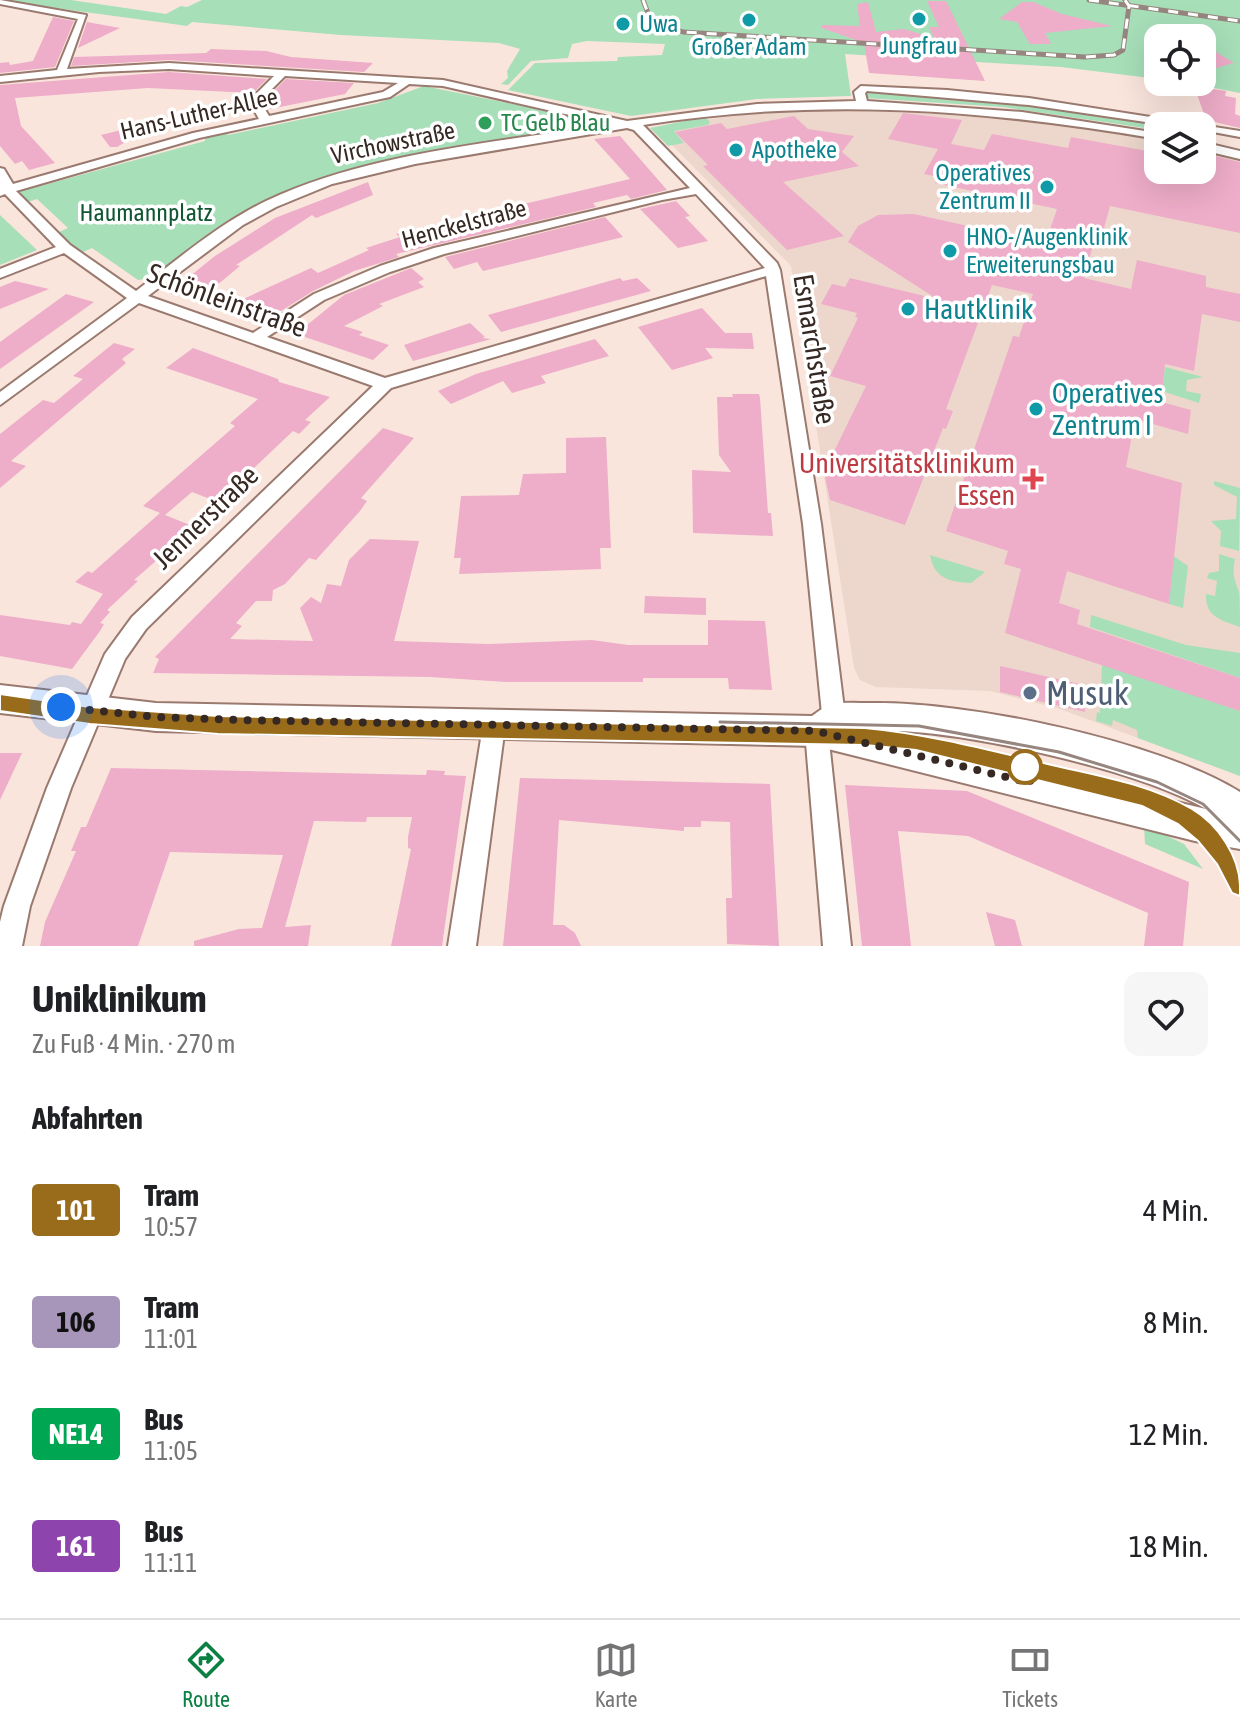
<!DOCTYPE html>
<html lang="de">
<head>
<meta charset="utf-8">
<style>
	:root { --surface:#fff; --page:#f6f6f6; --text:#202124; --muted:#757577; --line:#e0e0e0; --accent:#0b8043 }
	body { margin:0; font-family:"Asap Condensed",sans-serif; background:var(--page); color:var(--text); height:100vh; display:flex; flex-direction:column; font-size:30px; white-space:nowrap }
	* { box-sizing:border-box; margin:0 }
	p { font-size:26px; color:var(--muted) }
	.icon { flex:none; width:44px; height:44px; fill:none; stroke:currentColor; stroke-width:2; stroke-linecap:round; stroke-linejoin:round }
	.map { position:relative; height:946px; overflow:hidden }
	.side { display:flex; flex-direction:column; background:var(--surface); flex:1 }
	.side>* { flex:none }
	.badge { padding:0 16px; border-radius:6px; font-size:28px; line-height:52px }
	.tools { position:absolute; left:1144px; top:24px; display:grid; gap:16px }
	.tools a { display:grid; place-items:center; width:72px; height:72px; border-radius:16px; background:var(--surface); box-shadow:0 8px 32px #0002; font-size:40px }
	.you { position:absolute; width:40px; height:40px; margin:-20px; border:6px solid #fff; border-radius:50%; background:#1a73e8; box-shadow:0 0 0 12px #1a73e833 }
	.map>.badge { position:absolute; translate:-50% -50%; box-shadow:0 0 0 4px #fff }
	h2 { padding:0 32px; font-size:30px; line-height:72px }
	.round { display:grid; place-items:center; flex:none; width:84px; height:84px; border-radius:16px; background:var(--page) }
	.headline { display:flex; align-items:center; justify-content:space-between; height:136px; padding:0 32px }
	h1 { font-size:38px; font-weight:700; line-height:60px }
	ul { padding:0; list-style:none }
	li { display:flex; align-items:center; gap:24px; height:112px; padding:0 32px }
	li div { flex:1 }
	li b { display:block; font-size:30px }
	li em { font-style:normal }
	li .badge { min-width:88px; font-weight:700; text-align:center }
	.tab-bar { display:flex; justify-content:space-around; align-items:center; height:112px; border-top:2px solid var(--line); background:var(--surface); font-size:22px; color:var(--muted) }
	.tab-bar a { display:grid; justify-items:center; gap:4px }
	.tab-bar .on { color:var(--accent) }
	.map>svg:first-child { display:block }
</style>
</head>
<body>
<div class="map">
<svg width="1240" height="946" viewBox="0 0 1240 946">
	<rect width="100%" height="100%" fill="#fae5dd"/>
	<!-- medical -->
	<polygon fill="#edd7cc" points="856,109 1034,120 1158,140 1158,170 1202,170 1202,150 1240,159 1240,776 1060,709 990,691 876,687 860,680 854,668 791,266 655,128 756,112"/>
	<!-- green -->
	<g fill="#a7dfb9">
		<path d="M8,0H71L166,14L181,6L187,7L202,0H1240V93L1183,82H1202V38H1158V79L1061,67L845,54L851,96L757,99L631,116L508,90L535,63L617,61L618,57L662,55L665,44L587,41L572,44L568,58L531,61L508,85L501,84L508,78L507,71L520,49L499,43L341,35L192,22L187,26C127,17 68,11 8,0Z"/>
		<polygon points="424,86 581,118 584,121 581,124 589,128 310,185 156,277 138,280 92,248 81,253 57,233 68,228 37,199 25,203 18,195 26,187 29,189 205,141 205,137 225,132 228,135 378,103"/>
		<polygon points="872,90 998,99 1181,126 1158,126 1158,130 1003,107 865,98 864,93"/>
		<polygon points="705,117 710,122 708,125 674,131 684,143 668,146 650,128"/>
		<polygon points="0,215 37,250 0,265"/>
		<polygon points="1165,367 1203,377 1187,380 1186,391 1201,394 1199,403 1143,385 1163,383"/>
		<polygon points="1214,481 1240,488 1239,551 1220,546 1221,531 1211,521 1236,519 1237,497 1214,485"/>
		<path d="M1219,554L1235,559C1232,573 1234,579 1239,592C1240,601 1240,617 1240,627C1221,620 1205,617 1206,594L1215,596L1217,581L1207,578L1209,573L1219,571Z"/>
		<path d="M930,555L985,572L971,583C949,582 934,578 930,555Z"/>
		<polygon points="1172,555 1188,566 1183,608 1169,604"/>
		<polygon points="1091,615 1186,645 1240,653 1240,678 1090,627"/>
		<polygon points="1102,664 1240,711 1240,776 1138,738 1137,730 1113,720 1112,726 1096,721 1097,712 1100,713"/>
		<polygon points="1144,825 1184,844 1203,869 1145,844"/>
	</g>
	<!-- building -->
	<g fill="#eeadc8">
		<polygon points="927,1 946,1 985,81 869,73 864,43 822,28 822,25 860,26 857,4 868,2 876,32 904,29 934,38 929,27 939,27"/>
		<polygon points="1022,2 1033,2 1062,14 1112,26 1045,33 1051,44 1030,44 1017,22 999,19"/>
		<polygon points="53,17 74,21 55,67 0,73 0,63 9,62 10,65 33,61"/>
		<polygon points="87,22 120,28 78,48"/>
		<polygon points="1202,43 1234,63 1202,72"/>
		<polygon points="211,49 266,51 291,57 373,63 364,72 169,60 71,66 74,57 206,53"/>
		<polygon points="169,72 267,79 253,93 148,88 15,98 21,126 55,163 29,170 22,161 15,164 0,146 0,85"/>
		<polygon points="286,79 354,83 345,94 270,109 268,97"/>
		<polygon points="1199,87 1226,91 1225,96 1236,98 1235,114 1240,116 1240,128 1206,120 1198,97"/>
		<polygon points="903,113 962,120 951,144 984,150 992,134 1068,148 1071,137 1158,153 1158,170 1202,170 1202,162 1214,164 1215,156 1240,162 1240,233 1110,206 1101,239 1095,238 1084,278 1131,289 1137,260 1206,276 1206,287 1240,294 1240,322 1202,314 1194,371 1165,364 1161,402 1191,410 1188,434 1135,419 1126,467 1182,483 1169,604 1067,571 1059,603 1080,610 1077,624 1240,678 1240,711 1005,633 1021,569 1004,564 1008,551 946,531 1013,336 1019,337 1033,294 992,285 946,409 953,411 946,429 943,428 905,525 830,500 824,472 866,386 830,376 858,318 855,317 857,313 821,304 832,284 845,287 850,278 937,299 848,242 858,226 878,215 914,214 986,230 994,229 999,233 1006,232 1011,236 1019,234 1024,239 1032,237 1044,247 1057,209 935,183 938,177 924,174 938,149 888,139"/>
		<polygon points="794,116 808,129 854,136 842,152 859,166 783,182 844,236 787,250 703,166 708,165 675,132 721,123 727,129"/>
		<polygon points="149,123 151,127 117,147 110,147 101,135"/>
		<polygon points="620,136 667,190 631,199 627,195 593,203 596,207 396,254 399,257 354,271 313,291 262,323 226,311 241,300 311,268 318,273 369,250 366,248 400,237 396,234 630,179 594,139"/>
		<polygon points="368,182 373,195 316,218 312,215 236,265 240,266 199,300 169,293 215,256 275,218"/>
		<polygon points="676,201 690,216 685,217 708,241 678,248 640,209"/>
		<polygon points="605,217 623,237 483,271 477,262 454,269 445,257"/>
		<polygon points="411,268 424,279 418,282 424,287 379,304 383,306 344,326 363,332 359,335 389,345 373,360 296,334 344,295"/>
		<polygon points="620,278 623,281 637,278 651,291 501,332 488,315"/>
		<polygon points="15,281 49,289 0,309 0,287"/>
		<polygon points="66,294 94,302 0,369 0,342"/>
		<polygon points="702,308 725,333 752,333 754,349 705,348 713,358 672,370 638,327"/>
		<polygon points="470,323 485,337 482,338 491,339 413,361 404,345"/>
		<polygon points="595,339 609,356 541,376 546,383 512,393 503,381 451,404 438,391 476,374"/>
		<polygon points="114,343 135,349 122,359 126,363 11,461 26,466 0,488 0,434 43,400 54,403 83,379 73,376"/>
		<polygon points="193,348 278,379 279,382 330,397 305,420 311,422 299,434 293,431 218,502 192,492 165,515 195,527 134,580 138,581 107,610 110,612 100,623 104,624 100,631 72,669 0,656 0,615 70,625 72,622 81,624 103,594 75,582 88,571 92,573 160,513 143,506 235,426 230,423 258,399 166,368"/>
		<polygon points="732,394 759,394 760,398 768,513 771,513 773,536 693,533 692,470 731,472 719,455 717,397 733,397"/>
		<polygon points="383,428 414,438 361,498 367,501 360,511 316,560 309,558 285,584 273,590 272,601 256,601 236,623 242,626 230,639 313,641 300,608 311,597 321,603 327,584 341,586 349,560 370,539 419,541 394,641 488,644 592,640 628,645 708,645 708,620 765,621 772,690 729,689 728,678 643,678 643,682 506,682 430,677 153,673 159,659 155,657"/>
		<polygon points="606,437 611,548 600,548 601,569 459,574 461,558 454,558 461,496 519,495 523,474 566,473 566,438"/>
		<polygon points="645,596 706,598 706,615 644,613"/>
		<polygon points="1000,666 1084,685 1085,712 1000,692"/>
		<polygon points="0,753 22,753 0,800"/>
		<polygon points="111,768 426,775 427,770 445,771 444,775 466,776 442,946 391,946 411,849 408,848 408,837 412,817 367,817 366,822 314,821 285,927 311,925 308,946 194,946 194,941 239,929 262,928 283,855 170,852 138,946 40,946 45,922 76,851 71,851 81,827 86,827"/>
		<polygon points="520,778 770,784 779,946 727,944 726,898 732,898 730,822 701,821 701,827 684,827 684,831 559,820 553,925 564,925 575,933 581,946 503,946"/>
		<polygon points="845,785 967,791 1189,882 1183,946 1144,946 1148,913 968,836 898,831 911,946 862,946"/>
		<polygon points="986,912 1015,920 1022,946 995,946"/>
	</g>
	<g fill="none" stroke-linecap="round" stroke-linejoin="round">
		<defs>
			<g id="minor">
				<path d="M0,0L86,15L67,69L169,63L443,80L627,121L757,104L856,101L854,92L861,86L947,90L1029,98L1240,131V137L1202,130V126H1173L1029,105L867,91L865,93L867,101L1022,112L1158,133V139C983,109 819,97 643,125L777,263L780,270L821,524L846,725L843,732L835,735L828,732L851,946H823L805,731L808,724L816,721L823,724L803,524L766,276L391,388L146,629L125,659L71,788L30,906L22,946H0V922L4,906L47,788L105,654L132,617L373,386L139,303L0,405V392L127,298L64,253L0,278V269L56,247L5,194L0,196V168L4,169L13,184L193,133L259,119L249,101L274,76L169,69L99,72L0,82V76L57,70L78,19L0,4ZM285,76L398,83L383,92L269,116L260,101ZM409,84L443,86L609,124C497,143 370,152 266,201C219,224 178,259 136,291L70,245L16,191L199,138L390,97ZM627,128L634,130L690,188L434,248L380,266L314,294L253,333L148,296L243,225L276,207L332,184L415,164ZM696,194L765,268L385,378L267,337L324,300L390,272L444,254L662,200Z"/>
				<polygon points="1202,142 1240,151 1240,159 1202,150"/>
				<polygon points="494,716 502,719 505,726 476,946 448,946 483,726 486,719"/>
			</g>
			<path id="secondary" d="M0,685L156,703L812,716C819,711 825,706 833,704C844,702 858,703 870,703C967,701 1158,741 1240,792V849L1195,841L816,746L156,731L0,713ZM899,731C977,734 1138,770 1206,809L880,732Z"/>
		</defs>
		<!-- minor casing -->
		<use href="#minor" stroke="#9a7a6f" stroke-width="4"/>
		<!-- secondary casing -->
		<use href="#secondary" stroke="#9a7a6f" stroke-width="4"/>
		<!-- minor -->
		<use href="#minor" fill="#fff" fill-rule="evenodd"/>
		<!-- secondary -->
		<use href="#secondary" fill="#fff" fill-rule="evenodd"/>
		<!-- tram -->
		<g stroke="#97867f" stroke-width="3">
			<path d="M0,703L90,716L218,725L889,738C943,747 996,761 1050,774C1097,785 1153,791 1193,822C1214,838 1228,861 1240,885"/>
			<polyline points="720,722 919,726 1059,752 1157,782 1203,804 1240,841"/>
		</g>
		<defs>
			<g id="rail">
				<polyline points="643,0 651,21 683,32 1085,57 1114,55 1123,50 1129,6 1125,0"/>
				<polyline points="1089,0 1240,21"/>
			</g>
		</defs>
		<!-- rail casing -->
		<use href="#rail" stroke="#97867f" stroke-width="5"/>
		<!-- rail -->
		<use href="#rail" stroke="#fff" stroke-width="3" stroke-dasharray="10" stroke-linecap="butt"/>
	</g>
	<!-- line -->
	<path fill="#996c1b" stroke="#fff" stroke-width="2" d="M0,694L90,707L218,716L865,728C929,734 989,750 1052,765C1099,776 1149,784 1192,809C1219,825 1239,857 1240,885V896L1232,893L1217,864L1198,841L1178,824L1142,806L916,750L865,745L218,734L90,724L0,711Z"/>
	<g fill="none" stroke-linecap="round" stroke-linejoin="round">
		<!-- walk -->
		<polyline stroke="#362924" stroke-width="8" stroke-dasharray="0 14.4" points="61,707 156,717 238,720 816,731 1031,783 1025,767"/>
	</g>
	<!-- markers -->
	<g fill="#0f9aa8" stroke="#fff" stroke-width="3">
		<circle cx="919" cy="19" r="8"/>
		<circle cx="749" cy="20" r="8"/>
		<circle cx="623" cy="24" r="8"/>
		<circle cx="736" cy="150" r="8"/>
		<circle cx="1047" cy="187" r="8"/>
		<circle cx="950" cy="251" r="8"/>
		<circle cx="908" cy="309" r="8"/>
		<circle cx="1036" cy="409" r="8"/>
	</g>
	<circle fill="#2e9e5b" stroke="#fff" stroke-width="3" cx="485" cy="123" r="8"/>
	<path fill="#e0444e" stroke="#fff" stroke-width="3" d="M1029 467h8v8h8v8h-8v8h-8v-8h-8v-8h8z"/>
	<circle fill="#5c6f8a" stroke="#fff" stroke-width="3" cx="1030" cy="693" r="8"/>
	<circle fill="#fff" stroke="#996c1b" stroke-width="4" cx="1025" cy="767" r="16"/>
	<g text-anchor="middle" stroke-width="7" stroke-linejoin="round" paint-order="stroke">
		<!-- far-culture labels -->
		<g font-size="24" fill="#0d838f" stroke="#fff" text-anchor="start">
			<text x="639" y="32">Uwa</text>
			<text x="919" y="54" text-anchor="middle">Jungfrau</text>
			<text x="749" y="55" text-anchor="middle">Großer Adam</text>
			<text x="752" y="158">Apotheke</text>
			<text x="1031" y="181" text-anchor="end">Operatives<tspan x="1031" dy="28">Zentrum II</tspan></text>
			<text x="966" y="245">HNO-/Augenklinik<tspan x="966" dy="28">Erweiterungsbau</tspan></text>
		</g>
		<!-- far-street labels -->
		<g font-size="24" fill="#362924" stroke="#fff">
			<text transform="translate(199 114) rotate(-13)" y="8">Hans-Luther-Allee</text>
			<text transform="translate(393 143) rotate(-12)" y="8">Virchowstraße</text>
			<text transform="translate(464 224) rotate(-15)" y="8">Henckelstraße</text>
		</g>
		<!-- far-leisure labels -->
		<g font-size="24" fill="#27864d" stroke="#fff" text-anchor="start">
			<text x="501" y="131">TC Gelb Blau</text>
		</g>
		<!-- far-park labels -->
		<g font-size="24" fill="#105632" stroke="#fff">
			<text x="146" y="221">Haumannplatz</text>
		</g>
		<!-- street labels -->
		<g font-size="28" fill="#362924" stroke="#fff">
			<text transform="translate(227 300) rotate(20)" y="10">Schönleinstraße</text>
			<text transform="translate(815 349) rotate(81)" y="10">Esmarchstraße</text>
			<text transform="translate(205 517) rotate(-44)" y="10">Jennerstraße</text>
		</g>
		<!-- culture labels -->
		<g font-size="28" fill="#0d838f" stroke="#fff" text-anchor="start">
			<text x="924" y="319">Hautklinik</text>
			<text x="1052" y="403">Operatives<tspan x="1052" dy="32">Zentrum I</tspan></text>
		</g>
		<!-- health labels -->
		<g font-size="28" fill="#be3a42" stroke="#fff" text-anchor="end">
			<text x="1015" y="473">Universitätsklinikum<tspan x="1015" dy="32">Essen</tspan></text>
		</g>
		<!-- near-service labels -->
		<g font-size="34" fill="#4e5e75" stroke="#fff" text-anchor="start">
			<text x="1046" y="705">Musuk</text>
		</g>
	</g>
</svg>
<div class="tools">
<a><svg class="icon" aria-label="locate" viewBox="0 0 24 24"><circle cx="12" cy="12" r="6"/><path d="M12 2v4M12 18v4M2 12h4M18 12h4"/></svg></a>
<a><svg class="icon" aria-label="layers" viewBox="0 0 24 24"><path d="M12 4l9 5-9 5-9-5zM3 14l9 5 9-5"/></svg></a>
</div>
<div class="you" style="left:61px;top:707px"></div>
</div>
<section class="side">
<div class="headline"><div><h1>Uniklinikum</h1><p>Zu Fuß · 4 Min. · 270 m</p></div><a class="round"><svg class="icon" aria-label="heart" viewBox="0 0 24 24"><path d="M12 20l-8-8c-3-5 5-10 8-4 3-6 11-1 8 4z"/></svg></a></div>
<h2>Abfahrten</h2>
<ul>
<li><span class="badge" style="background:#996c1b;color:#fff">101</span><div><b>Tram</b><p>10:57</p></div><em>4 Min.</em></li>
<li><span class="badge" style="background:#a795ba;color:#111">106</span><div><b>Tram</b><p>11:01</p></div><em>8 Min.</em></li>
<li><span class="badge" style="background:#00a651;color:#fff">NE14</span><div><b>Bus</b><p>11:05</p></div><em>12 Min.</em></li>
<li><span class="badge" style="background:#8e44ad;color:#fff">161</span><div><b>Bus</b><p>11:11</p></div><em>18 Min.</em></li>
</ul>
</section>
<nav class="tab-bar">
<a class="on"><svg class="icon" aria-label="directions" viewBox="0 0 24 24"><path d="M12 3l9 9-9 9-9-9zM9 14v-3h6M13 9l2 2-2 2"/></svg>Route</a>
<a><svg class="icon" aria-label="map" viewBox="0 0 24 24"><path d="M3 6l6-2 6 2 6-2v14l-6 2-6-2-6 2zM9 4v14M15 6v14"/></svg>Karte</a>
<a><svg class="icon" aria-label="tickets" viewBox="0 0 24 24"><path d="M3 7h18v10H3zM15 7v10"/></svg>Tickets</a>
</nav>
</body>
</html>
